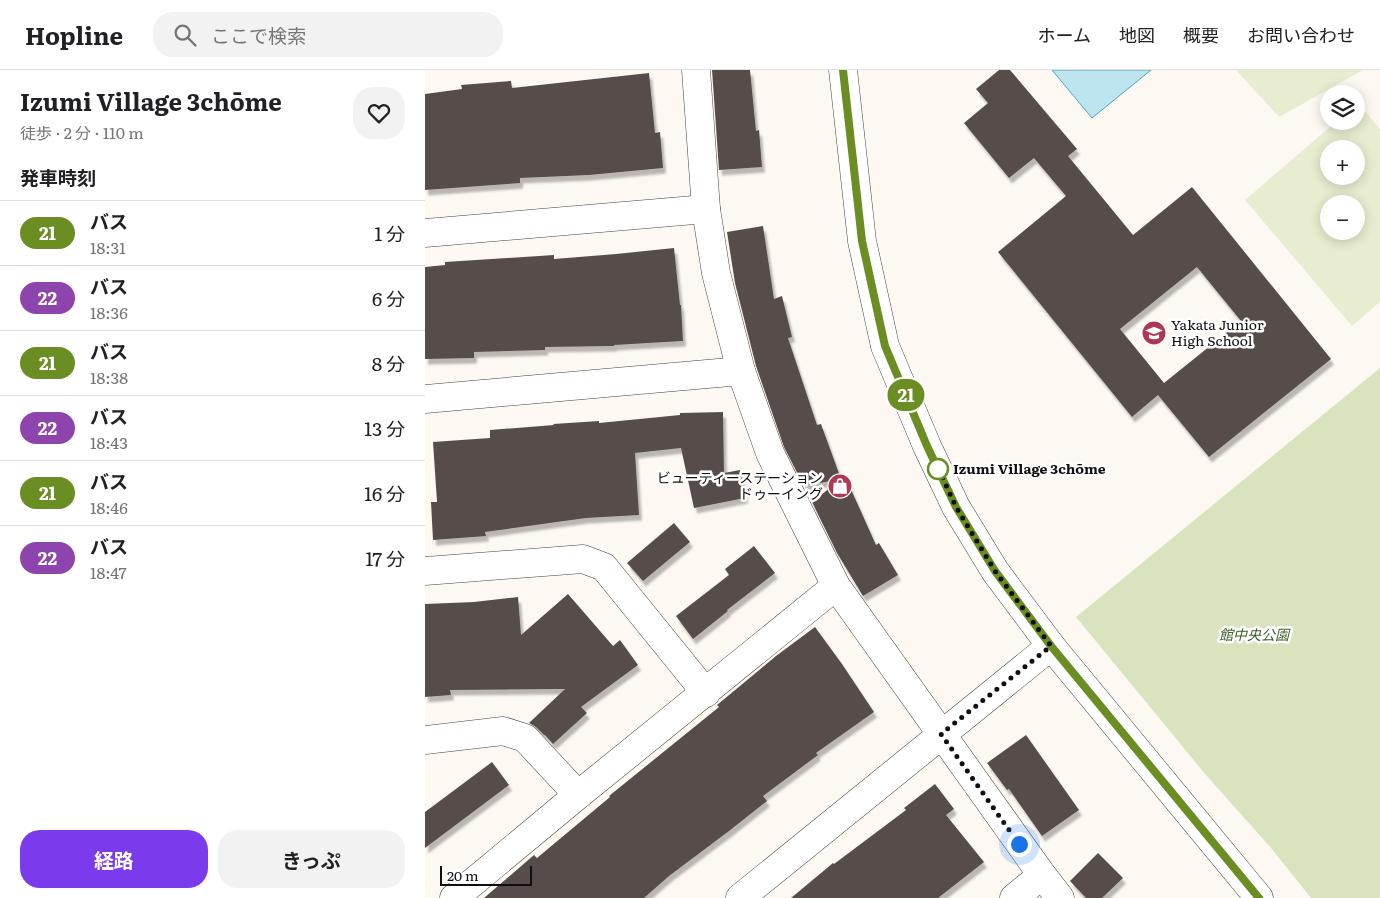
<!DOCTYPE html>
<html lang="ja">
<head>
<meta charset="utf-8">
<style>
	:root { --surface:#fff; --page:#f2f2f2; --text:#202124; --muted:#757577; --line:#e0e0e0; --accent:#7c3aed }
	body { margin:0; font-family:Literata,"Noto Sans JP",serif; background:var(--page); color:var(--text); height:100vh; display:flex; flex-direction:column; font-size:19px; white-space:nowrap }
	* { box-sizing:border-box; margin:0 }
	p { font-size:16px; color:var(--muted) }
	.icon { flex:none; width:28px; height:28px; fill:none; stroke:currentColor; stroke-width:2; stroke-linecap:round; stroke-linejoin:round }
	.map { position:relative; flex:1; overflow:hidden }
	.panel { display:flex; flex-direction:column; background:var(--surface); width:425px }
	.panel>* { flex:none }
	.badge { padding:0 10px; border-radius:16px; font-size:18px; line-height:32px }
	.fabs { position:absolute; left:895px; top:15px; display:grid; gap:10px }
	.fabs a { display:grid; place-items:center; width:45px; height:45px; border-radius:50%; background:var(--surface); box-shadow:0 2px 12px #0003; font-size:25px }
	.scale { position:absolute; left:15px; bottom:12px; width:92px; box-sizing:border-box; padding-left:5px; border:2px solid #0f0f0f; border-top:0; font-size:14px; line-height:18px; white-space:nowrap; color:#0f0f0f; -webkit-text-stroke:4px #fff; paint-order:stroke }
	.you { position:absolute; width:25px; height:25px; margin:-12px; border:4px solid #fff; border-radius:50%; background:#1a73e8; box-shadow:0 0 0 8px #1a73e833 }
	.map>.badge { position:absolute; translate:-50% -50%; box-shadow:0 0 0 2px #fff }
	h2 { padding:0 20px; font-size:19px; line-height:45px }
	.round { display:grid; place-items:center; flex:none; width:52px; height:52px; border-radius:20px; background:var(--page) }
	.summary { display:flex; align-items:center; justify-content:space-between; height:85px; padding:0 20px }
	h1 { font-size:24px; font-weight:700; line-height:38px }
	.button { display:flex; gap:10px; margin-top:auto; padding:10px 20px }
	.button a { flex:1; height:58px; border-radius:20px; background:var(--accent); color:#fff; font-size:20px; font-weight:700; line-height:58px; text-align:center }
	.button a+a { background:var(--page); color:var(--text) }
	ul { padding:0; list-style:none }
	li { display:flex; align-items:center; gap:15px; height:65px; padding:0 20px; border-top:1px solid var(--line) }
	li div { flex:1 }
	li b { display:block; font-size:19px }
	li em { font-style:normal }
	li .badge { min-width:55px; font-weight:700; text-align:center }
	header { display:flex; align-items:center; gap:30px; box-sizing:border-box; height:70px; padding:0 25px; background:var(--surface); border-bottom:1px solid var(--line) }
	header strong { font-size:24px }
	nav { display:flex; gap:28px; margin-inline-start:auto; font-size:18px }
	.search { width:350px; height:45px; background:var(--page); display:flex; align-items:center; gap:12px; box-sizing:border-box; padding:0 18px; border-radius:20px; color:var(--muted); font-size:19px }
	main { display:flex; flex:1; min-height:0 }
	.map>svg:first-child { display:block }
</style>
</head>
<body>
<header>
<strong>Hopline</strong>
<div class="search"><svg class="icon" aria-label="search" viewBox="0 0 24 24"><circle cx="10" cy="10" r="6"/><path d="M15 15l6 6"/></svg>ここで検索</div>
<nav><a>ホーム</a><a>地図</a><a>概要</a><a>お問い合わせ</a></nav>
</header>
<main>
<section class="panel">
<div class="summary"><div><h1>Izumi Village 3chōme</h1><p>徒歩 · 2 分 · 110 m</p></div><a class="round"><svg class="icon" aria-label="heart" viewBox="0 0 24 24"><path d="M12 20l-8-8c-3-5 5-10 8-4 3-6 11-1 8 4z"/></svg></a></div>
<h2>発車時刻</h2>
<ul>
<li><span class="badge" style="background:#6b8e23;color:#fff">21</span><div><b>バス</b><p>18:31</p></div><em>1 分</em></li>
<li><span class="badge" style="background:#8e44ad;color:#fff">22</span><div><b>バス</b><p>18:36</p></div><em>6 分</em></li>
<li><span class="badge" style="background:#6b8e23;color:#fff">21</span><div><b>バス</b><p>18:38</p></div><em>8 分</em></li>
<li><span class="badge" style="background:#8e44ad;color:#fff">22</span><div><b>バス</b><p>18:43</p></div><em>13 分</em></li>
<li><span class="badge" style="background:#6b8e23;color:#fff">21</span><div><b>バス</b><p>18:46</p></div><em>16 分</em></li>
<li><span class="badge" style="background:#8e44ad;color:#fff">22</span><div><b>バス</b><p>18:47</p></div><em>17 分</em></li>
</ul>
<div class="button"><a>経路</a><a>きっぷ</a></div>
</section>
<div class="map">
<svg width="955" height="828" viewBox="0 0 955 828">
	<defs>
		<filter id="shadow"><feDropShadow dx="3" dy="5.5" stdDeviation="1" flood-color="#0004"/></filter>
	</defs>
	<rect width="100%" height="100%" fill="#fdf9f2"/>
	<!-- green -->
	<polygon fill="#d9e4bf" points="955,298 955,828 886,828 846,778 781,705 651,547"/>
	<!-- pitch -->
	<g fill="#e8edcf" fill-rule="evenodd">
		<polygon points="811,0 938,0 854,47"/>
		<path d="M933,33L955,59V232L927,256L820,130L912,51H931V35ZM904,79H931V106H904ZM904,134H931V161H904Z"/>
	</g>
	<!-- water -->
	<polygon fill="#bce5ef" stroke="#4ca4bd" points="627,0 726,0 667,48"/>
	<!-- building -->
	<g fill="#564e4c" fill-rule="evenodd" filter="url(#shadow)">
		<polygon points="287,0 325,0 331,61 334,60 337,97 294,100"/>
		<path d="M574,0H585L652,79L643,86L708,165L767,117L906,289L784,387L733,325L707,347L573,182L641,126L609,88L584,108L539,53L563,33L551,19ZM772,197L816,251L739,313L695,259Z"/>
		<polygon points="224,3 230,63 235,62 238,98 164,105 95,108 95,113 0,120 0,24 37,19 36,15 86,11 87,18"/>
		<polygon points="338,156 349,229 357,226 367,267 363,268 392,355 396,354 416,409 379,416 359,377 331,296 310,213 302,162"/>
		<polygon points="249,178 255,235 256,235 258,271 189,275 189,276 120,277 120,280 49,282 49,288 0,289 0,197 20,195 20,192 129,185 129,189 191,184"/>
		<polygon points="298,342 299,403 315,400 320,428 269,438 256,378 210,383 214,445 161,448 60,462 61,466 8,470 6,432 12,432 8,372 65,368 65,360 129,355 128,354 174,351 174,353 255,345 255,343"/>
		<polygon points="420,406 451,475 454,473 473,505 438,526 412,483 387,432"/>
		<polygon points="249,453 265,472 218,511 202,493"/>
		<polygon points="329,476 350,503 302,540 303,541 268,569 251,546 304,505 300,499"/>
		<polygon points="143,524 188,576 195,570 213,595 156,637 162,643 128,674 120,665 119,665 111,657 104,653 140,619 25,620 26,625 0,627 0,534 49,532 93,527 96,565"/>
		<polygon points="390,557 417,594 449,642 391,683 393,685 338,726 342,731 304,761 244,806 219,828 59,828 109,785 112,788 185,727 184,726 294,637 292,635 351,586"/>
		<polygon points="601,665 654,740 617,766 584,719 582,720 562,693"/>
		<polygon points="67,692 84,715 0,778 0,742"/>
		<polygon points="510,714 529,739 521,745 559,792 513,828 366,828 408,793 409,794 481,740 479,738"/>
		<polygon points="673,783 698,808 677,828 661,828 645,811"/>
	</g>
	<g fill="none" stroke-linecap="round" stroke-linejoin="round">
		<defs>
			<g id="minor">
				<polyline points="271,0 281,139 291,203 316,301 345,383 411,516 617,805 635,828"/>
				<polyline points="418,0 437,171 460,276 502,376 531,437 570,501 626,576 834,828"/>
				<polyline points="0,163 281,139"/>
				<polyline points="0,329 316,301"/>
				<polyline points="0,501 158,489 179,497 281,623"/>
				<polyline points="0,670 78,661 100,668 153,725"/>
				<polyline points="29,828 153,725 411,516"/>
				<polyline points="315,828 626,576"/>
				<polyline points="589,828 617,805"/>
			</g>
		</defs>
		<!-- minor casing -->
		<use href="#minor" stroke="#424242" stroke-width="29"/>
		<!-- minor -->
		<use href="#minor" stroke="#fff" stroke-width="28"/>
	</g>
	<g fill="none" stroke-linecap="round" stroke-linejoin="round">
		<defs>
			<polyline id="line" points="418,0 437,171 460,276 502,376 531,437 570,501 626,576 834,828"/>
		</defs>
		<!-- line casing -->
		<use href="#line" stroke="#fff" stroke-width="11"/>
		<!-- line -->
		<use href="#line" stroke="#6b8e23" stroke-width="8"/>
		<!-- walk -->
		<polyline stroke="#0f0f0f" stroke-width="5" stroke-dasharray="0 9" points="513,399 510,391 531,437 570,501 626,576 516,664 594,774"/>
	</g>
	<!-- icons -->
	<defs>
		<symbol id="school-disc" viewBox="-11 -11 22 22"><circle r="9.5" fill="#af3751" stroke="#fff"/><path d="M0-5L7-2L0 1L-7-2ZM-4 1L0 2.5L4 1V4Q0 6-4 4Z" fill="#fff"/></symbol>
		<symbol id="shop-disc" viewBox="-11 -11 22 22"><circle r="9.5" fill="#af3751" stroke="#fff"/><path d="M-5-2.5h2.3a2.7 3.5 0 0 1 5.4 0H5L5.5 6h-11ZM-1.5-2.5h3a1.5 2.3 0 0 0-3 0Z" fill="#fff"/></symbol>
	</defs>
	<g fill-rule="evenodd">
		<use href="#school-disc" x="715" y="249" width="28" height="28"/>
		<use href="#shop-disc" x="401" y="402" width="28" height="28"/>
	</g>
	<!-- markers -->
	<circle fill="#fff" stroke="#6b8e23" stroke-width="2.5" cx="513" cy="399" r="10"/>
	<g text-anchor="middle" stroke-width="5" stroke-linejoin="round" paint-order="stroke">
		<!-- poi labels -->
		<g font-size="14" fill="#0f0f0f" stroke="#fff" text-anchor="start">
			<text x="746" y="260">Yakata Junior<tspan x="746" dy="16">High School</tspan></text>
			<text x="398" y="413" text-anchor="end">ビューティーステーション<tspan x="398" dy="16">ドゥーイング</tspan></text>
		</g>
		<!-- stop labels -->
		<g font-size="14" font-weight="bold" fill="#0f0f0f" stroke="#fff" text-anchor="start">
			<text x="528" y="404">Izumi Village 3chōme</text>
		</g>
		<!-- park labels -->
		<g font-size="14" font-style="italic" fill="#3c5f26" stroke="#fff">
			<text x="829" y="570">館中央公園</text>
		</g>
	</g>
</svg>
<div class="fabs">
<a><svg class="icon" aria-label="layers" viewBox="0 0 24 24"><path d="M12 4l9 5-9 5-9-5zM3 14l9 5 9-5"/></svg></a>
<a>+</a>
<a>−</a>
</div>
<div class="scale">20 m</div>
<div class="you" style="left:594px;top:774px"></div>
<b class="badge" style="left:481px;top:325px;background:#6b8e23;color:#fff">21</b>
</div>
</main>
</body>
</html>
